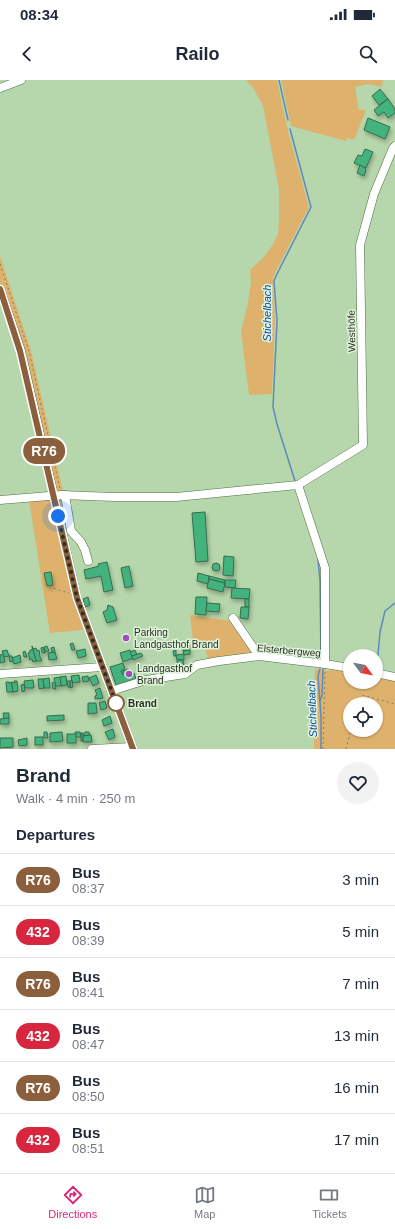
<!DOCTYPE html>
<html lang="en">
<head>
<meta charset="utf-8">
<style>
	:root { --surface:#fff; --page:#f2f2f3; --text:#1f2937; --muted:#747a83; --line:#e0e1e3; --accent:#db2777 }
	body { margin:0; font-family:Arial,sans-serif; background:var(--page); color:var(--text); height:100vh; display:flex; flex-direction:column; font-size:15px; white-space:nowrap }
	* { box-sizing:border-box; margin:0 }
	p { font-size:13px; color:var(--muted) }
	.icon { flex:none; width:22px; height:22px; fill:none; stroke:currentColor; stroke-width:2; stroke-linecap:round; stroke-linejoin:round }
	.map { position:relative; height:669px; overflow:hidden }
	.drawer { display:flex; flex-direction:column; background:var(--surface); flex:1 }
	.drawer>* { flex:none }
	.badge { padding:0 8px; border-radius:13px; font-size:14px; line-height:26px }
	.needle { width:26px; rotate:122deg }
	.fabs { position:absolute; left:343px; top:569px; display:grid; gap:8px }
	.fabs a { display:grid; place-items:center; width:40px; height:40px; border-radius:50%; background:var(--surface); box-shadow:0 1px 3px #0004; font-size:20px }
	.you { position:absolute; width:20px; height:20px; margin:-10px; border:3px solid #fff; border-radius:50%; background:#1a73e8; box-shadow:0 0 0 6px #1a73e833 }
	.map>.badge { position:absolute; translate:-50% -50%; box-shadow:0 0 0 2px #fff }
	h2 { padding:0 16px; font-size:15px; line-height:36px }
	.round { display:grid; place-items:center; flex:none; width:42px; height:42px; border-radius:21px; background:var(--page) }
	.headline { display:flex; align-items:center; justify-content:space-between; height:68px; padding:0 16px }
	h1 { font-size:19px; font-weight:700; line-height:30px }
	ul { padding:0; list-style:none }
	li { display:flex; align-items:center; gap:12px; height:52px; padding:0 16px; border-top:1px solid var(--line) }
	li div { flex:1 }
	li b { display:block; font-size:15px }
	li em { font-style:normal }
	li .badge { min-width:44px; font-weight:700; text-align:center }
	.status { display:flex; justify-content:space-between; align-items:center; height:28px; padding:0 20px; background:var(--surface); direction:ltr }
	.status svg { height:11px; fill:currentColor }
	header { display:flex; justify-content:space-between; align-items:center; height:52px; padding:0 16px; background:var(--surface); font-size:18px; font-weight:700 }
	.tabs { display:flex; justify-content:space-around; align-items:center; height:56px; border-top:1px solid var(--line); background:var(--surface); font-size:11px; color:var(--muted) }
	.tabs a { display:grid; justify-items:center; gap:2px }
	.tabs .on { color:var(--accent) }
	.map>svg:first-child { display:block }
</style>
</head>
<body>
<div class="status"><b>08:34</b><svg viewBox="0 0 49 12"><path d="M0 12V9h3v3zM5 12V6h3v6zM10 12V3h3v9zM15 12V0h3v12zM26 1h20v11H26zM47 4h2v5h-2z"/></svg></div>
<header><svg class="icon" aria-label="back" viewBox="0 0 24 24"><path d="M15 5l-7 7 7 7"/></svg>Railo<svg class="icon" aria-label="search" viewBox="0 0 24 24"><circle cx="10" cy="10" r="6"/><path d="M15 15l6 6"/></svg></header>
<div class="map">
<svg width="395" height="669" viewBox="0 0 395 669">
	<defs>
		<filter id="shadow"><feDropShadow dx="1.5" dy="3" stdDeviation="2" flood-color="#0004"/></filter>
	</defs>
	<rect width="100%" height="100%" fill="#b6d7ab"/>
	<!-- green -->
	<g fill="#deb26c" fill-rule="evenodd">
		<polygon points="246,0 277,0 288,51 309,127 273,197 275,241 272,314 249,315 241,251 248,223 251,202 250,190 263,178 272,166 278,154 279,139 279,109 263,26 254,9"/>
		<polygon points="281,0 383,0 382,7 368,4 355,7 359,30 366,30 354,60 347,58 346,61 291,46"/>
		<polygon points="0,176 31,271 63,411 55,410 26,282 0,202"/>
		<polygon points="58,417 61,419 68,449 68,466 57,421"/>
		<polygon points="50,418 72,514 83,550 50,553 29,420"/>
		<polygon points="190,535 232,541 257,576 208,580 204,561 193,561"/>
		<path d="M332,588L350,590V602H376V595L395,598V669H314L315,589L331,591ZM350,624H376V650H350Z"/>
	</g>
	<g fill="none" stroke-linecap="round" stroke-linejoin="round">
		<!-- stream -->
		<g stroke="#5f89bc" stroke-width="1.5">
			<polyline points="279,0 288,40"/>
			<polyline points="290,49 311,127 276,196 274,201 277,241 273,327 277,344 295,401"/>
			<polyline points="318,479 320,501 321,578"/>
			<polyline points="377,586 380,552 385,531 395,523"/>
			<polyline points="320,589 318,596 321,637 321,669"/>
			<polyline points="320,621 322,615 323,589"/>
		</g>
	</g>
	<!-- building -->
	<g fill="#43b37b" stroke="#396a4f" filter="url(#shadow)">
		<polygon points="380,9 388,19 379,25 372,16"/>
		<polygon points="388,19 395,29 395,33 388,38 384,32 378,36 374,30"/>
		<polygon points="368,38 390,47 385,59 364,50"/>
		<polygon points="365,69 373,72 366,88 354,83 358,75 362,76"/>
		<polygon points="360,85 365,88 365,89 366,90 364,96 357,93"/>
		<polygon points="205,432 208,481 196,482 192,433"/>
		<polygon points="224,476 234,477 233,496 223,495"/>
		<polygon points="107,482 113,510 104,512 101,496 86,499 84,490 99,486 98,484"/>
		<circle cx="216" cy="487" r="4"/>
		<polygon points="129,486 133,506 125,508 121,488"/>
		<polygon points="51,492 53,505 47,506 44,493"/>
		<polygon points="198,493 209,496 208,504 197,501"/>
		<polygon points="209,496 225,500 225,503 209,499"/>
		<polygon points="209,499 225,503 223,512 207,508"/>
		<polygon points="225,500 236,500 235,508 225,507"/>
		<polygon points="232,508 250,509 249,519 231,518"/>
		<polygon points="88,517 90,525 85,527 83,519"/>
		<polygon points="196,517 207,517 206,535 195,534"/>
		<rect x="245" y="519" width="4" height="8"/>
		<polygon points="207,523 220,524 219,532 206,531"/>
		<polygon points="108,525 113,527 117,540 107,543 103,532 107,530"/>
		<polygon points="241,527 249,527 248,539 240,538"/>
		<polygon points="73,563 75,570 72,570 70,564"/>
		<polygon points="189,565 189,570 183,571 183,566"/>
		<polygon points="32,566 33,569 36,568 37,571 39,570 40,577 42,580 41,581 36,581"/>
		<polygon points="32,566 36,581 33,582 32,579 30,580 28,573 30,572 30,570 33,569"/>
		<polygon points="47,566 49,571 45,572 44,567"/>
		<polygon points="43,567 45,573 42,573 41,568"/>
		<polygon points="54,567 55,572 52,572 51,568"/>
		<polygon points="85,569 86,576 78,578 76,571"/>
		<polygon points="7,570 9,576 4,577 2,571"/>
		<polygon points="130,570 133,578 123,582 120,573"/>
		<polygon points="135,570 137,575 132,576 130,572"/>
		<polygon points="176,570 176,576 174,576 173,571"/>
		<polygon points="190,570 190,574 184,575 183,571"/>
		<polygon points="25,571 27,577 24,577 23,572"/>
		<polygon points="55,572 57,579 49,580 48,573"/>
		<polygon points="141,573 143,576 133,580 132,576"/>
		<polygon points="3,574 5,582 0,583 0,575"/>
		<polygon points="184,574 184,580 177,580 176,575"/>
		<polygon points="20,575 21,582 14,584 12,578"/>
		<polygon points="9,576 12,576 13,581 10,582"/>
		<polygon points="177,580 183,580 184,590 178,591"/>
		<polygon points="123,583 125,589 121,591 123,595 123,591 128,589 131,594 134,593 136,599 116,605 110,587"/>
		<polygon points="171,586 172,594 165,595 164,587"/>
		<polygon points="155,587 159,587 161,591 156,592"/>
		<polygon points="160,587 164,587 165,591 161,591"/>
		<polygon points="79,595 80,602 72,603 71,596"/>
		<polygon points="96,595 99,603 93,606 89,598"/>
		<polygon points="66,596 67,605 61,606 60,597"/>
		<polygon points="88,596 89,601 83,602 82,597"/>
		<polygon points="60,597 61,606 55,606 54,598"/>
		<polygon points="49,598 50,608 44,608 43,599"/>
		<polygon points="38,599 43,599 44,608 39,609"/>
		<polygon points="33,600 34,607 33,608 25,608 24,601"/>
		<polygon points="72,600 73,607 70,608 70,601"/>
		<polygon points="14,601 17,601 18,611 13,612 11,602 15,603"/>
		<polygon points="67,601 70,601 70,607 68,607"/>
		<polygon points="6,602 9,602 9,603 10,603 11,602 13,612 7,612"/>
		<polygon points="55,602 56,609 53,609 52,603"/>
		<polygon points="24,604 25,611 22,612 21,605"/>
		<polygon points="100,608 103,618 95,619 95,616 97,615 95,610"/>
		<polygon points="105,621 107,628 101,630 99,623"/>
		<polygon points="88,623 96,623 97,633 88,634"/>
		<polygon points="3,633 9,633 9,638 4,639"/>
		<polygon points="64,635 64,640 47,641 47,636"/>
		<polygon points="110,636 112,643 104,646 102,640"/>
		<polygon points="9,638 9,644 0,644 0,639"/>
		<polygon points="113,649 115,657 109,660 105,652"/>
		<polygon points="44,652 47,652 48,658 44,658"/>
		<polygon points="62,652 63,661 50,662 50,653"/>
		<polygon points="75,652 80,652 81,657 76,657"/>
		<polygon points="85,652 89,652 90,655 83,656"/>
		<rect x="81" y="653" width="2" height="8"/>
		<rect x="67" y="654" width="9" height="9"/>
		<polygon points="91,655 92,662 83,662 83,656"/>
		<rect x="35" y="657" width="8" height="8"/>
		<polygon points="0,658 13,658 13,667 0,668"/>
		<polygon points="27,658 27,665 19,666 18,660"/>
	</g>
	<g fill="none" stroke-linecap="round" stroke-linejoin="round">
		<defs>
			<g id="minor">
				<polyline points="0,8 21,0"/>
				<polyline points="0,209 21,271 77,518 133,669"/>
				<polyline points="298,405 325,488 325,584"/>
				<polyline points="65,415 71,451 81,462 85,470 88,481"/>
				<polyline points="0,420 61,415 114,417 176,417 298,405 363,365 360,165 374,114 393,68 395,66"/>
				<polyline points="233,538 259,576"/>
				<polyline points="376,593 395,597"/>
				<polyline points="0,594 102,587"/>
				<polyline points="111,611 146,600 185,594 197,585 219,581 259,576 325,584 350,588"/>
				<polyline points="92,669 132,667"/>
			</g>
		</defs>
		<!-- minor casing -->
		<use href="#minor" stroke="#516f47" stroke-width="9"/>
		<!-- path -->
		<g stroke="#6f8667" stroke-width="1" stroke-dasharray="2 3" stroke-linecap="butt">
			<polyline points="0,184 29,271 60,409"/>
			<polyline points="49,507 69,513"/>
			<polyline points="359,624 362,615 395,624"/>
			<polyline points="323,669 325,592"/>
			<polyline points="346,669 351,650"/>
		</g>
		<!-- minor -->
		<use href="#minor" stroke="#fff" stroke-width="8"/>
	</g>
	<g fill="none" stroke-linecap="round" stroke-linejoin="round">
		<defs>
			<polyline id="line" points="0,209 20,271 77,518 133,669"/>
		</defs>
		<!-- line casing -->
		<use href="#line" stroke="#fff" stroke-width="9"/>
		<!-- line -->
		<use href="#line" stroke="#8b5e3c" stroke-width="6"/>
		<!-- walk -->
		<polyline stroke="#253221" stroke-width="4" stroke-dasharray="0 7.2" points="58,436 77,518 116,623"/>
	</g>
	<!-- markers -->
	<g fill="#a24dba" stroke="#e1f2dc" stroke-width="1.5">
		<circle cx="126" cy="558" r="4"/>
		<circle cx="129" cy="594" r="4"/>
	</g>
	<circle fill="#fff" stroke="#8b5e3c" stroke-width="2" cx="116" cy="623" r="8"/>
	<g text-anchor="middle" stroke-width="3" stroke-linejoin="round" paint-order="stroke">
		<!-- street labels -->
		<g font-size="10" fill="#253221" stroke="#e1f2dc">
			<text transform="translate(351 251) rotate(-91)" y="4">Westhöfe</text>
			<text transform="translate(289 570) rotate(5)" y="4">Elsterbergweg</text>
		</g>
		<!-- poi labels -->
		<g font-size="10" fill="#253221" stroke="#e1f2dc" text-anchor="start">
			<text x="134" y="556">Parking<tspan x="134" dy="12">Landgasthof Brand</tspan></text>
			<text x="137" y="592">Landgasthof<tspan x="137" dy="12">Brand</tspan></text>
		</g>
		<!-- stop labels -->
		<g font-size="10" font-weight="bold" fill="#253221" stroke="#e1f2dc" text-anchor="start">
			<text x="128" y="627">Brand</text>
		</g>
		<!-- water labels -->
		<g font-size="11" font-style="italic" fill="#084ba2" stroke="#e1f2dc">
			<text transform="translate(267 233) rotate(-90)" y="4">Stichelbach</text>
			<text transform="translate(312 629) rotate(-92)" y="4">Stichelbach</text>
		</g>
	</g>
</svg>
<div class="fabs">
<a><svg class="needle" viewBox="-14 -14 28 28"><path d="M0-13l5 13h-10z" fill="#e53935"/><path d="M0 13l5-13h-10z" fill="#747a83"/></svg></a>
<a><svg class="icon" aria-label="locate" viewBox="0 0 24 24"><circle cx="12" cy="12" r="6"/><path d="M12 2v4M12 18v4M2 12h4M18 12h4"/></svg></a>
</div>
<div class="you" style="left:58px;top:436px"></div>
<b class="badge" style="left:44px;top:371px;background:#8b5e3c;color:#fff">R76</b>
</div>
<section class="drawer">
<div class="headline"><div><h1>Brand</h1><p>Walk · 4 min · 250 m</p></div><a class="round"><svg class="icon" aria-label="heart" viewBox="0 0 24 24"><path d="M12 20l-8-8c-3-5 5-10 8-4 3-6 11-1 8 4z"/></svg></a></div>
<h2>Departures</h2>
<ul>
<li><span class="badge" style="background:#8b5e3c;color:#fff">R76</span><div><b>Bus</b><p>08:37</p></div><em>3 min</em></li>
<li><span class="badge" style="background:#d7263d;color:#fff">432</span><div><b>Bus</b><p>08:39</p></div><em>5 min</em></li>
<li><span class="badge" style="background:#8b5e3c;color:#fff">R76</span><div><b>Bus</b><p>08:41</p></div><em>7 min</em></li>
<li><span class="badge" style="background:#d7263d;color:#fff">432</span><div><b>Bus</b><p>08:47</p></div><em>13 min</em></li>
<li><span class="badge" style="background:#8b5e3c;color:#fff">R76</span><div><b>Bus</b><p>08:50</p></div><em>16 min</em></li>
<li><span class="badge" style="background:#d7263d;color:#fff">432</span><div><b>Bus</b><p>08:51</p></div><em>17 min</em></li>
</ul>
</section>
<nav class="tabs">
<a class="on"><svg class="icon" aria-label="directions" viewBox="0 0 24 24"><path d="M12 3l9 9-9 9-9-9zM9 14v-3h6M13 9l2 2-2 2"/></svg>Directions</a>
<a><svg class="icon" aria-label="map" viewBox="0 0 24 24"><path d="M3 6l6-2 6 2 6-2v14l-6 2-6-2-6 2zM9 4v14M15 6v14"/></svg>Map</a>
<a><svg class="icon" aria-label="tickets" viewBox="0 0 24 24"><path d="M3 7h18v10H3zM15 7v10"/></svg>Tickets</a>
</nav>
</body>
</html>
